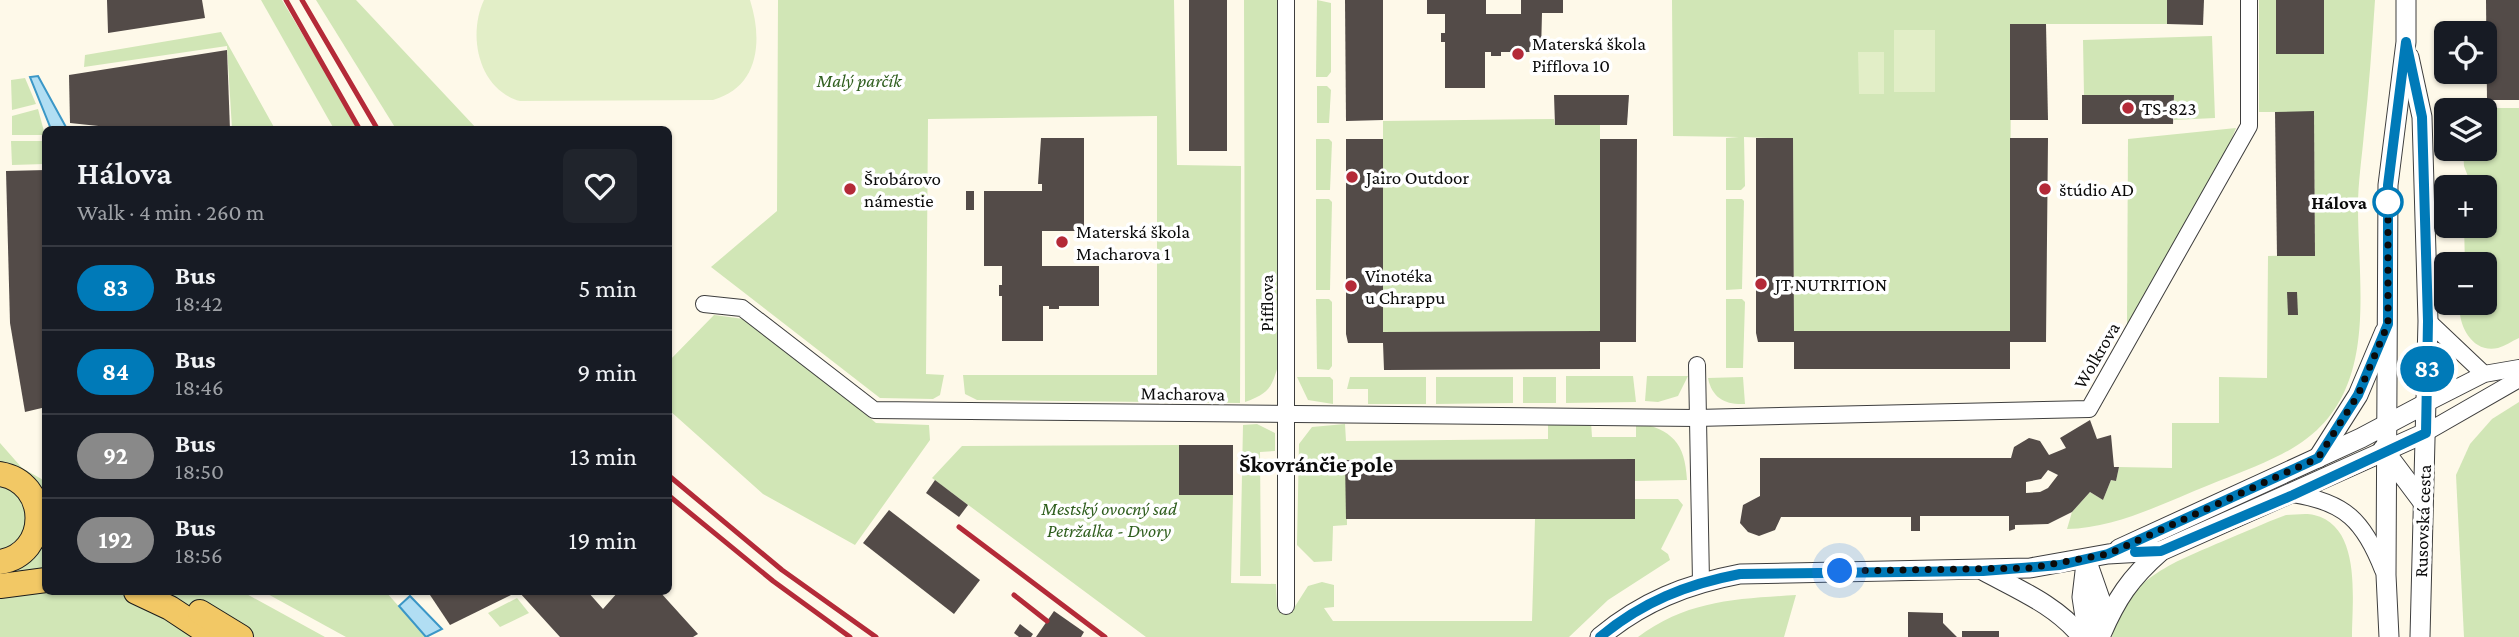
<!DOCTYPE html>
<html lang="en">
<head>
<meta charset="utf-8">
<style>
	:root { --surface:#171b24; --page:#20242c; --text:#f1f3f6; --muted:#9ea1a6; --line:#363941 }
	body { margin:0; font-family:"Crimson Pro",serif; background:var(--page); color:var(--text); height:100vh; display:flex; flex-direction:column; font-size:26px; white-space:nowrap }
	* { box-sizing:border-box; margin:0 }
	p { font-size:23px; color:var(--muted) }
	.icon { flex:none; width:38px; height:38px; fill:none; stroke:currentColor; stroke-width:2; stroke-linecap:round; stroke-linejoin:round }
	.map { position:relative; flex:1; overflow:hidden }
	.sheet { position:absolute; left:42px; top:126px; width:630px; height:469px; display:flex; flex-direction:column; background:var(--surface); border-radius:10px; box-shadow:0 2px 5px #0004 }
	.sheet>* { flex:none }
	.badge { padding:0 14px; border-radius:23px; font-size:24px; line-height:46px }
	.fabs { position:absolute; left:2434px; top:21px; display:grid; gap:14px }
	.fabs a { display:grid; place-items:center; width:63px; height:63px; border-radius:10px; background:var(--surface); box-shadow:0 2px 5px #0004; font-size:35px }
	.you { position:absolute; width:35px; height:35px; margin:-18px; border:5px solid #fff; border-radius:50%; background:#1a73e8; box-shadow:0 0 0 10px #1a73e833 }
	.map>.badge { position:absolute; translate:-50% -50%; box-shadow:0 0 0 4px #fff }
	.round { display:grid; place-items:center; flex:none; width:74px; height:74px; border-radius:10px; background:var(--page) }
	.head { display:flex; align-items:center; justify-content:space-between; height:119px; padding:0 35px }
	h1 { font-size:33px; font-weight:600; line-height:52px }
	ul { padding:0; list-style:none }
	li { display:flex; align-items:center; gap:21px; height:84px; padding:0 35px; border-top:2px solid var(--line) }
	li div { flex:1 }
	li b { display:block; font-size:26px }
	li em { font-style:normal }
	li .badge { min-width:77px; font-weight:700; text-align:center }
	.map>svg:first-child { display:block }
</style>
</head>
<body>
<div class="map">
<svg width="2519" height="637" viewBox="0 0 2519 637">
	<rect width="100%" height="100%" fill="#fef9e9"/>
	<!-- green -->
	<g fill="#d1e6b6">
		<polygon points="261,0 282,0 359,129 334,129"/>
		<polygon points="316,0 356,0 477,129 396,129"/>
		<polygon points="778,0 1174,0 1177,165 1241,166 1240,403 977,400 965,394 963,375 1157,375 1157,116 928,119 926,374 944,375 940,395 933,399 880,398 711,267 777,211"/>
		<path d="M1244,0H1279L1280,359C1272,386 1272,392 1245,402Z"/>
		<polygon points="1317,0 1331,3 1331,72 1327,77 1316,77"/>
		<polygon points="1672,0 2167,0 2167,24 2011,24 2010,331 1794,331 1793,139 1744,137 1745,186 1741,190 1726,190 1726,138 1739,137 1673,136"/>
		<path d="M2259,0H2375C2372,44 2369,89 2364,133C2362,157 2358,182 2358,207C2358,297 2382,404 2282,454C2259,466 2233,475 2209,485C2164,503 2116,528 2067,529L2072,512L2090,492L2103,500L2111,480L2116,481L2119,467L2172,468V423H2219V377L2267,378L2268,256L2315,255L2314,112H2259Z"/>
		<polygon points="221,32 275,129 232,129 227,46 84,67 85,55"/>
		<polygon points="2212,36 2215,118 2174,120 2174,95 2084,95 2083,40"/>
		<polygon points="25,78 36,104 12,110 11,80"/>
		<polygon points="1317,86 1327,86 1331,90 1329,123 1317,123"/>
		<path d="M2461,108H2519V338C2512,341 2505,346 2498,348C2472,354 2457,324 2460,303H2485V264H2465L2464,226H2485V187H2472L2464,166L2463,149H2485V110Z"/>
		<polygon points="38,109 45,135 12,135 12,116"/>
		<polygon points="1554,119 1555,125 1600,125 1600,331 1383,332 1383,121"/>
		<polygon points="2236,128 2226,153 2127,325 2128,139"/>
		<polygon points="1316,139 1329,139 1332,142 1330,190 1316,190"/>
		<polygon points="11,141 45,141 45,164 12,165"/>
		<polygon points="1316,199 1329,199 1332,202 1330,290 1316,290"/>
		<polygon points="1726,199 1742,199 1744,201 1742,289 1726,290"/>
		<polygon points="1316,299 1329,299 1332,302 1332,366 1329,370 1317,369"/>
		<polygon points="1726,299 1742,299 1745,302 1743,368 1726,368"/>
		<polygon points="714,315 751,320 876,423 929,425 930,440 855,545 763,494 669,410 668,362"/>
		<polygon points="1566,376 1633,376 1636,402 1566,403"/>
		<polygon points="1647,376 1688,376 1678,396 1658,402 1645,401"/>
		<polygon points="1297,377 1330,377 1333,380 1333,404 1308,400"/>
		<polygon points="1350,377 1426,377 1426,404 1368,404 1368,389 1347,389"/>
		<polygon points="1436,377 1513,377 1513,403 1436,404"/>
		<rect x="1523" y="377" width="33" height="26"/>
		<path d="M1743,377L1745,404C1725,405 1712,398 1708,378Z"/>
		<polygon points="2519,402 2519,637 2464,637 2456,475 2470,444 2492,419"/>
		<path d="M1591,422L1592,437H1636V422C1672,430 1685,442 1687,480L1635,481L1634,459L1346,460L1347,525L1333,526L1332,561L1314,562L1297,545L1299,444L1312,427L1345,424L1346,441L1548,439V423Z"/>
		<polygon points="1257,424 1275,433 1275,451 1260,452 1261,576 1240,576 1243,425"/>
		<polygon points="0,443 22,468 45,481 46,592 243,592 325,637 0,637"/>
		<polygon points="1179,445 1179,495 1233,495 1231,583 1276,584 1277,608 1294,608 1308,586 1322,582 1334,585 1334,607 1324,608 1333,621 1532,621 1535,519 1634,519 1635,499 1678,499 1683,505 1661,549 1668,554 1670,560 1608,600 1569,637 1146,637 932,478 962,446"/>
		<path d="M2286,515C2295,515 2306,513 2314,515C2362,526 2352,600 2352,637H2112C2122,581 2174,562 2221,542C2243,533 2264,523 2286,515Z"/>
		<polygon points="264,592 386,592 426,637 346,637"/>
		<path d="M1796,595L1784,637H1638C1688,600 1736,599 1796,595Z"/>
		<polygon points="517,598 529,613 500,627 488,613"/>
	</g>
	<!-- pitch -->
	<g fill="#e2eec7">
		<path d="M484,0H750C763,41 759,87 713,100L520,101C479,90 467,36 484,0Z"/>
		<rect x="1894" y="30" width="41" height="62"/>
		<polygon points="1858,52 1884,52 1884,94 1859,94"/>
	</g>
	<!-- water -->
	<g fill="#b1def3" stroke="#3b97c7" stroke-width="2">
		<polygon points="38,76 67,129 68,129 51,129 30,77"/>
		<polygon points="410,596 442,629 426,637 399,606"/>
	</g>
	<!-- building -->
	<g fill="#534b48" fill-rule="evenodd">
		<polygon points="107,0 202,0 205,18 108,33"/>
		<rect x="1189" y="0" width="38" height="151"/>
		<polygon points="1345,0 1383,0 1383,120 1346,121"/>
		<polygon points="1427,0 1486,0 1486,14 1521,14 1521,0 1563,0 1563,13 1542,13 1541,52 1501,52 1501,56 1491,56 1491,52 1485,52 1485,88 1445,88 1445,42 1441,42 1441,33 1445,33 1445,14 1427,14"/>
		<polygon points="2167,0 2204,0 2203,25 2167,24"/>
		<rect x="2276" y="0" width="48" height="54"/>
		<polygon points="2486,0 2519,0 2519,100 2487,100"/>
		<polygon points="2010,24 2046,24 2048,120 2010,120"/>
		<polygon points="227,50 230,130 136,130 70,123 69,75"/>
		<polygon points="1554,95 1629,95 1627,125 1555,125"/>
		<polygon points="2082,95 2174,95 2173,124 2082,124"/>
		<polygon points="2314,111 2315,256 2277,256 2275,112"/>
		<polygon points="1041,138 1084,138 1084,231 1042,231 1042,266 1099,266 1099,306 1059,306 1059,309 1049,309 1049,306 1043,306 1043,341 1002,341 1002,296 999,296 999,285 1002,285 1002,266 984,266 984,191 1042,191 1042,184 1038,184"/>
		<polygon points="1756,138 1793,138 1794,331 2010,331 2010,138 2048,138 2046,342 2010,342 2010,369 1794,369 1794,342 1758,342 1756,333"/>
		<polygon points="1346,139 1383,139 1383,332 1600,331 1600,139 1637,139 1636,342 1600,342 1600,369 1384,370 1383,343 1348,343 1346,334"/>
		<polygon points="46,170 46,407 25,412 10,323 6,171"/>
		<rect x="966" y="191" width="8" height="19"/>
		<polygon points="2287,292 2297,292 2298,315 2288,315"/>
		<path d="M2090,420L2097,439L2111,435L2114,467H2119L2116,481L2111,480L2103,500L2090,492L2072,512L2048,524L2015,525V529L2009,531V516H1920V531H1911V517H1781L1775,530L1759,536L1748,532L1740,523L1743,505L1760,496V458H2011L2014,447L2029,438L2040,441L2049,455L2066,448L2060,438ZM2048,470L2058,475L2048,488L2040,492L2026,493V482L2041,479Z"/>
		<rect x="1179" y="445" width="54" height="50"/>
		<polygon points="1635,459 1635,519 1346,519 1345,460"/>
		<polygon points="935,480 968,505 959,517 926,493"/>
		<polygon points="889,510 980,580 954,614 863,543"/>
		<polygon points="428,592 517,592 450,625"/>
		<polygon points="519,592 588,592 603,609 618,592 660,592 698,634 693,637 560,637"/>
		<polygon points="1054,611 1084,632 1081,637 1036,637"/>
		<polygon points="1908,612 1943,613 1943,623 1957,637 1908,637"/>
		<polygon points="1020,624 1033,634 1031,637 1019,637 1014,633"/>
		<rect x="1962" y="631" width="37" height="6"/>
	</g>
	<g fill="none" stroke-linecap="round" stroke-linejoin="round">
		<defs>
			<g id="minor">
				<polyline points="1286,0 1286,606"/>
				<polyline points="704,304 742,308 874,410 1696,418 2089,409 2249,126 2249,0"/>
				<polyline points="2428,321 2484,374"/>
				<polyline points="1697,365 1701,582"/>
				<polyline points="2427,403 2484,374 2519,368"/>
				<polyline points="2425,433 2519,379"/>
				<path d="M2293,494C2345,502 2364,521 2383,570"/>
			</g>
			<g id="tertiary">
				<polyline points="2409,57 2422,117 2428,321 2420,637"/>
				<polyline points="2383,449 2422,501"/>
				<polyline points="2318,458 2358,395 2385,331"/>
				<polyline points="2119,549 2361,438 2427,403"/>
				<polyline points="2086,559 2101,602 2098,625"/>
				<polyline points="2086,563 2082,597 2088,637"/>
				<path d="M1984,571C2019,590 2056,605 2082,637"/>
				<path d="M1600,637C1642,602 1687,584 1740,574L2030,568L2108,554L2161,551"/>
				<path d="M2100,637C2116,599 2130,578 2161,551L2425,433"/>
				<polyline points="2389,637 2386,575 2388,185 2406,42 2406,0"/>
			</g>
			<g id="primary">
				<path d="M0,474C50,482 50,554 0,562"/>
				<polyline points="0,586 46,580"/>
				<polyline points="136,592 170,608 214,637"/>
				<polyline points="200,612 241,637"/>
			</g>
		</defs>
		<!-- minor casing -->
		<use href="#minor" stroke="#3e3e3e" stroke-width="18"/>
		<!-- tertiary casing -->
		<use href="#tertiary" stroke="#3e3e3e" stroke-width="21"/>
		<!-- primary casing -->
		<use href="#primary" stroke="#1c1c1c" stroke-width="26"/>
		<!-- minor -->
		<use href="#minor" stroke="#fff" stroke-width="16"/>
		<!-- tertiary -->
		<use href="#tertiary" stroke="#fff" stroke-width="19"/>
		<!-- primary -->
		<use href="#primary" stroke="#f2c865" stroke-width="24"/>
		<!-- rail -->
		<g stroke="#b42a38" stroke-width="5">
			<polyline points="286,0 360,130"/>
			<polyline points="302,0 378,130"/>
			<polyline points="668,475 782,570 876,637"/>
			<polyline points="668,495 773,581 850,637"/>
			<polyline points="959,527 1105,637"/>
			<polyline points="1014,595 1047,621"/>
		</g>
	</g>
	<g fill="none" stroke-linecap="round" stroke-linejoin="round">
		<defs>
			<path id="line" d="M1600,637C1642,602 1687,584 1740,574L1983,571L2060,565L2108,554L2318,458L2358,395L2388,324V185L2406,42L2422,117L2428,321L2426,433L2293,495L2161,551L2135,552"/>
		</defs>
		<!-- line casing -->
		<use href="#line" stroke="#fff" stroke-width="16"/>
		<!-- line -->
		<use href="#line" stroke="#007ab8" stroke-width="10"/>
		<!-- walk -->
		<polyline stroke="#0b0b0b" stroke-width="7" stroke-dasharray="0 12.6" points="1840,571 2030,568 2108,554 2318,458 2358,395 2388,324 2388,202"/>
	</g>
	<!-- markers -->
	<g fill="#b42a38" stroke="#fff" stroke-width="2.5">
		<circle cx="1518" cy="54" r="7"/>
		<circle cx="2128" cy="108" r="7"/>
		<circle cx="1352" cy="177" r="7"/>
		<circle cx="850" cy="189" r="7"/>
		<circle cx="2045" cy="189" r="7"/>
		<circle cx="1062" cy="242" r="7"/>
		<circle cx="1761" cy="284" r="7"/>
		<circle cx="1351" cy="286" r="7"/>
	</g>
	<circle fill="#fff" stroke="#007ab8" stroke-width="3.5" cx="2388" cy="202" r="14"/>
	<g text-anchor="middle" stroke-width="7" stroke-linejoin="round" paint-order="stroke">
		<!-- poi labels -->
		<g font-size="19" fill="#0b0b0b" stroke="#fff" text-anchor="start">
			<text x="1532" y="50">Materská škola<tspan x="1532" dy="22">Pifflova 10</tspan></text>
			<text x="2142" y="115">TS-823</text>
			<text x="1366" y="184">Jairo Outdoor</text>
			<text x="864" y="185">Šrobárovo<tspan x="864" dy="22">námestie</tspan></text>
			<text x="2059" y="196">štúdio AD</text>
			<text x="1076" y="238">Materská škola<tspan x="1076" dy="22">Macharova 1</tspan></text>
			<text x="1365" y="282">Vinotéka<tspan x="1365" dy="22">u Chrappu</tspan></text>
			<text x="1775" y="291">JT NUTRITION</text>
		</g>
		<!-- park labels -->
		<g font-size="19" font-style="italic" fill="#305f1f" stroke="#fff">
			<text x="859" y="87">Malý parčík</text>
			<text x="1109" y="515">Mestský ovocný sad<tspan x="1109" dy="22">Petržalka - Dvory</tspan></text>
		</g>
		<!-- stop labels -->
		<g font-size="19" font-weight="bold" fill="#0b0b0b" stroke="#fff" text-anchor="end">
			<text x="2367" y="209">Hálova</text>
		</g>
		<!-- street labels -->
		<g font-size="19" fill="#0b0b0b" stroke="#fff">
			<text transform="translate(1266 303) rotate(-90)" y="7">Pifflova</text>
			<text transform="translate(2096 355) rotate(-60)" y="7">Wolkrova</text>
			<text transform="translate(1183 393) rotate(1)" y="7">Macharova</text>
			<text transform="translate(2422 521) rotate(-88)" y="7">Rusovská cesta</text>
		</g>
		<!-- quarter labels -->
		<g font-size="23" font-weight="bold" fill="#0b0b0b" stroke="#fff">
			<text x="1316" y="472">Škovránčie pole</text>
		</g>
	</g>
</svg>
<div class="fabs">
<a><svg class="icon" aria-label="locate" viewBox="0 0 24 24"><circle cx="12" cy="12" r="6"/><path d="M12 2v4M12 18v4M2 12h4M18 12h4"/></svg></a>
<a><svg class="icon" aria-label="layers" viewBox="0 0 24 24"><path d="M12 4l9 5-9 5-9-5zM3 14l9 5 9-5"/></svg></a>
<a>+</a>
<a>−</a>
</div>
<div class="you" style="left:1840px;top:571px"></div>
<b class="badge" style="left:2427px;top:369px;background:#007ab8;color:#fff">83</b>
<section class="sheet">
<div class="head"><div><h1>Hálova</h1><p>Walk · 4 min · 260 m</p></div><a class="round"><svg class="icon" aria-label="heart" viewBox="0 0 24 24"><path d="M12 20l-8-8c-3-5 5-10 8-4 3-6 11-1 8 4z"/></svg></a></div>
<ul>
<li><span class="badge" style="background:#007ab8;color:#fff">83</span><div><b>Bus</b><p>18:42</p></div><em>5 min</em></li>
<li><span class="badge" style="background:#007ab8;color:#fff">84</span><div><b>Bus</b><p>18:46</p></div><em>9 min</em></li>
<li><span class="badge" style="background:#898989;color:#fff">92</span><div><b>Bus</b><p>18:50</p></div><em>13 min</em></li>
<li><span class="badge" style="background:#898989;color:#fff">192</span><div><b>Bus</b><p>18:56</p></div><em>19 min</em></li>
</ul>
</section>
</div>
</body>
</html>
